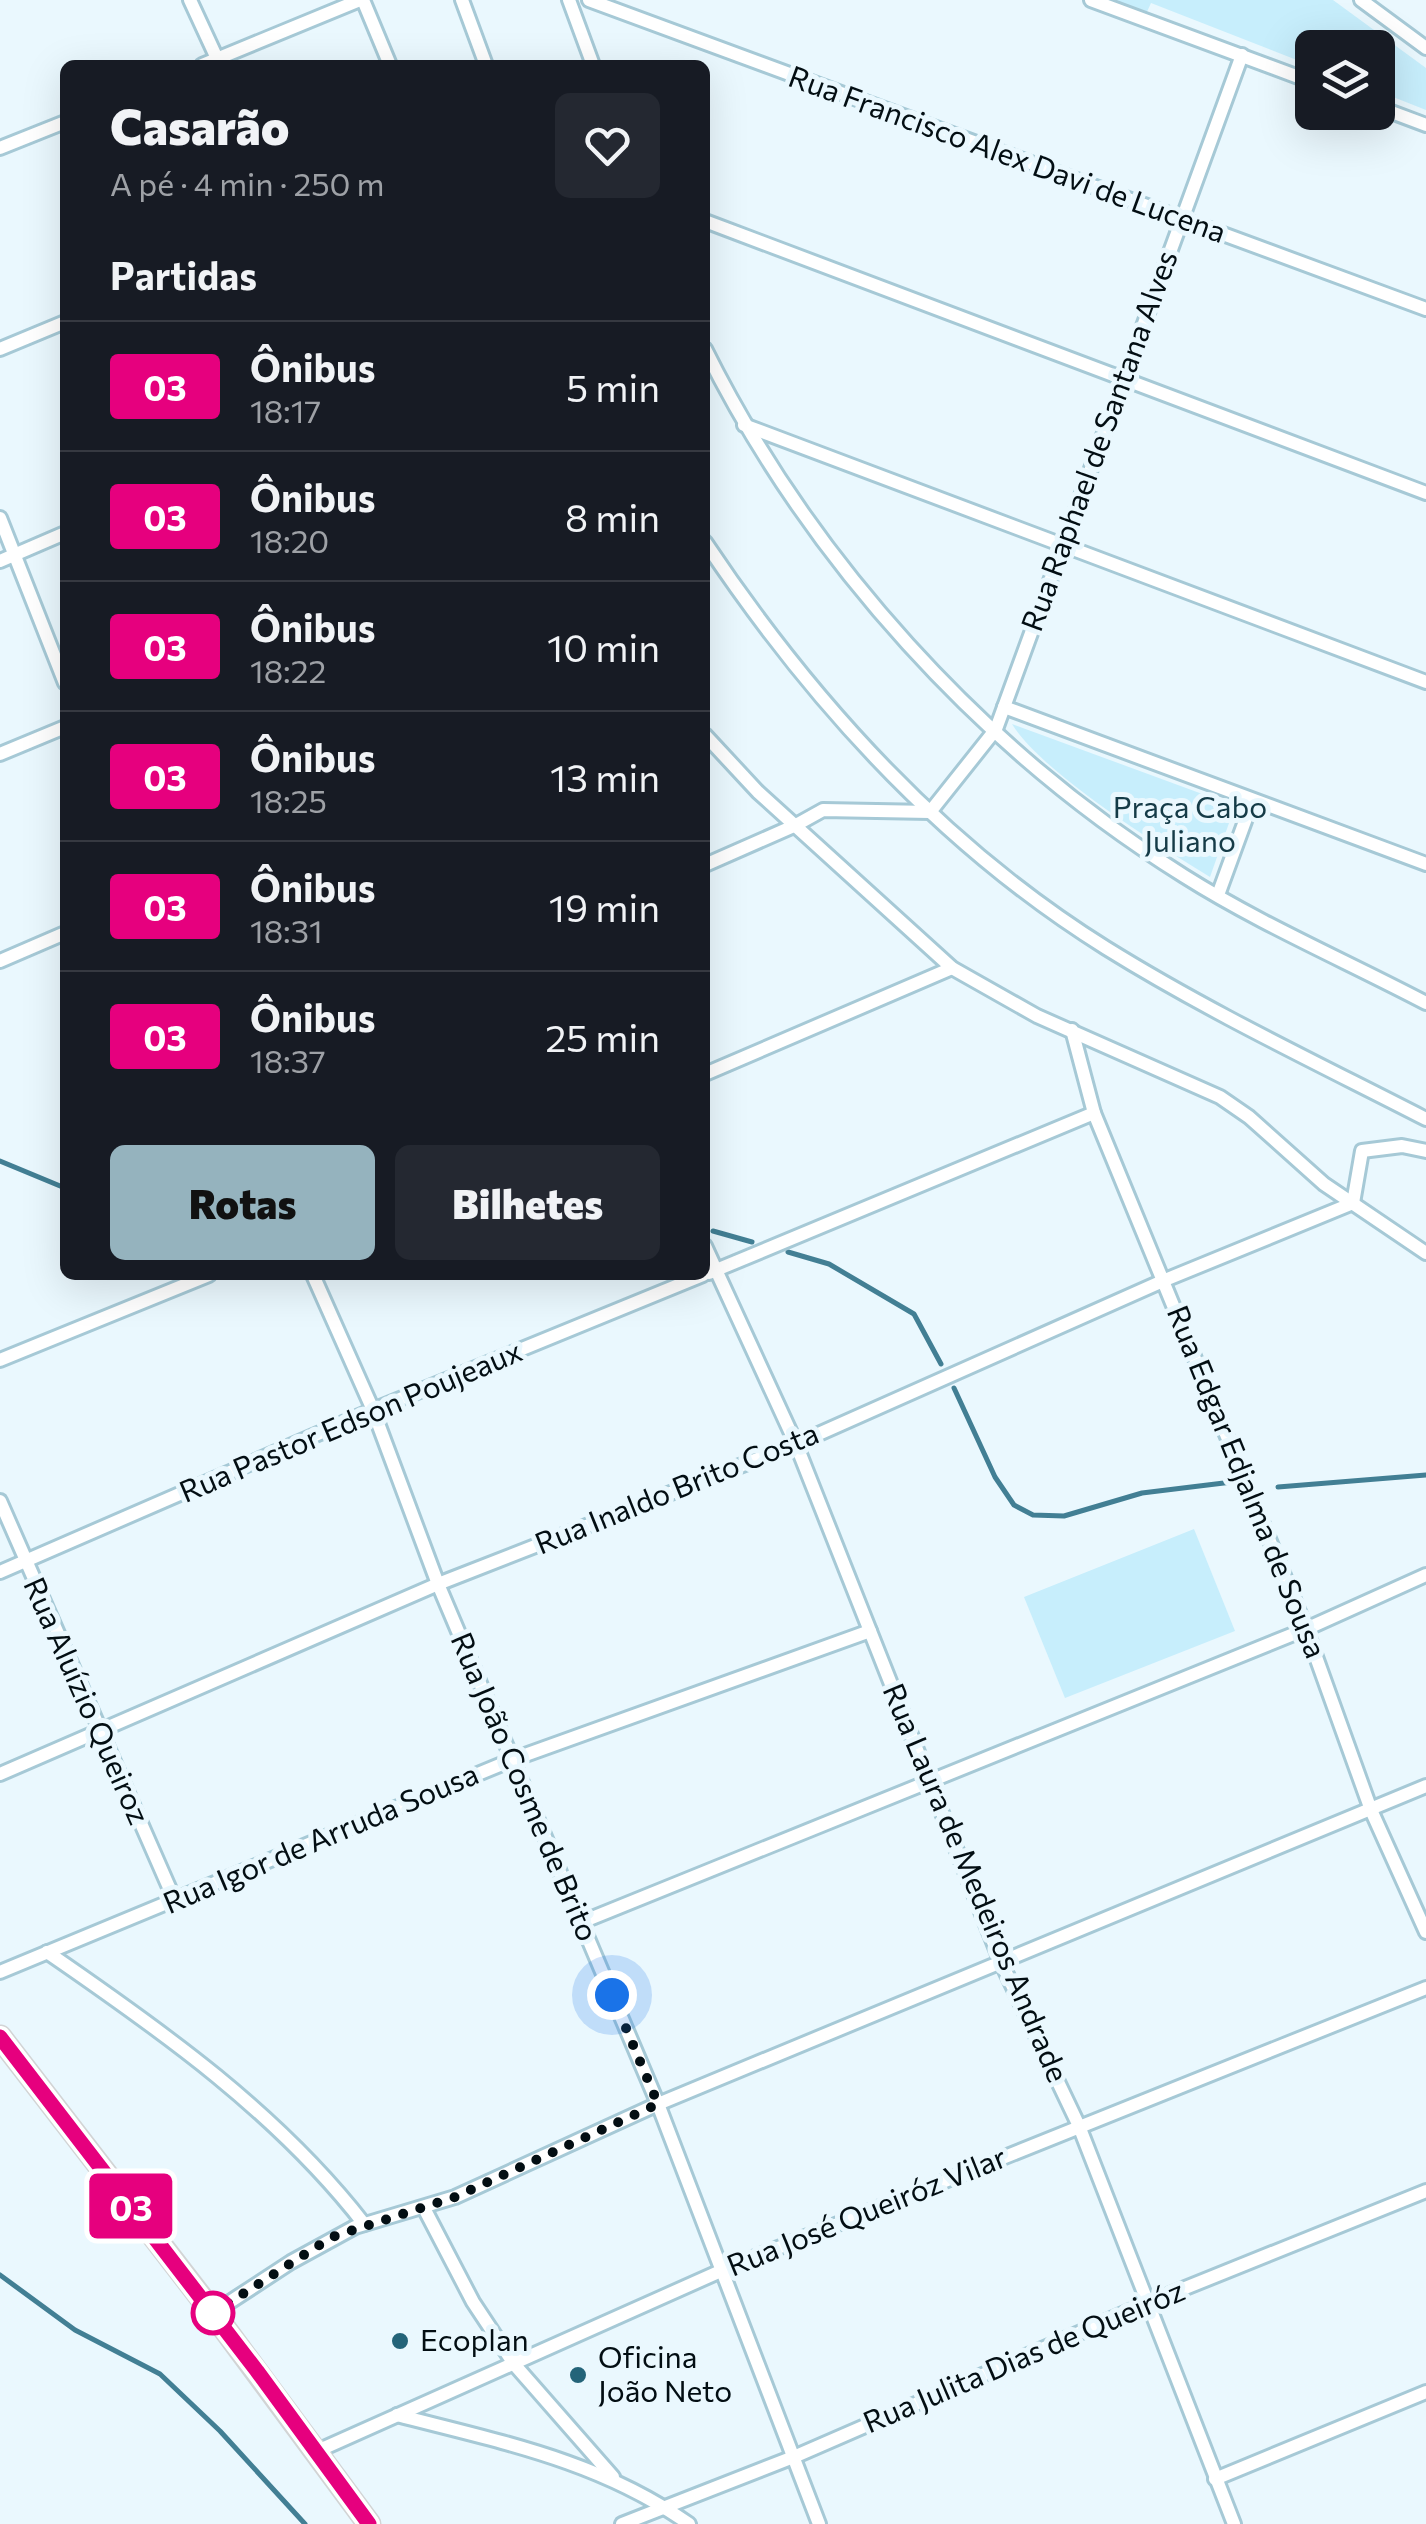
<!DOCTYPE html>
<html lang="pt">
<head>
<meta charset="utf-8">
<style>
	:root { --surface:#171b24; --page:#242831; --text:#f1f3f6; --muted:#9ea1a6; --line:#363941; --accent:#95b3be }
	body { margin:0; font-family:Commissioner,sans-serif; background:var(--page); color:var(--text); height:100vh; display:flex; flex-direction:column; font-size:38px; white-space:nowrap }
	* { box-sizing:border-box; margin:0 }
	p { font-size:32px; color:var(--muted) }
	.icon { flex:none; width:55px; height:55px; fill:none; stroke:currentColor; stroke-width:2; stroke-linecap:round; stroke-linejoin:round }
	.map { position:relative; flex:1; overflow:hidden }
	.side { position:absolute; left:60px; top:60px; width:650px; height:1220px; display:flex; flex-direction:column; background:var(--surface); border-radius:15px; box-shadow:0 10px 40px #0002 }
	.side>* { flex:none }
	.badge { padding:0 20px; border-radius:8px; font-size:35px; line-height:65px }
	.controls { position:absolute; left:1295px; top:30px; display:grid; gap:20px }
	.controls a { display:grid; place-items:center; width:100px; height:100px; border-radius:15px; background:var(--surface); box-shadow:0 10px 40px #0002; font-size:50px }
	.you { position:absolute; width:50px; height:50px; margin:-25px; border:8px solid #fff; border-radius:50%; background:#1a73e8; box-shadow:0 0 0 15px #1a73e833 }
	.map>.badge { position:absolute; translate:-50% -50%; box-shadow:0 0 0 5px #fff }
	h2 { padding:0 50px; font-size:38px; line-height:90px }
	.round { display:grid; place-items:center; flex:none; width:105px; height:105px; border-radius:15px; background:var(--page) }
	.overview { display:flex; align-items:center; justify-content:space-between; height:170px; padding:0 50px }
	h1 { font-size:48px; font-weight:800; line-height:75px }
	.button { display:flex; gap:20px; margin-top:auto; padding:20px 50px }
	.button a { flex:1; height:115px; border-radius:15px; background:var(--accent); color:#111; font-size:40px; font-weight:800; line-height:115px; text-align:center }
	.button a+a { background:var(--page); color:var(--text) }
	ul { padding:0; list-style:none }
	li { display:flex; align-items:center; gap:30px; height:130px; padding:0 50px; border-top:2px solid var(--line) }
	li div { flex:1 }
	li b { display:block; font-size:38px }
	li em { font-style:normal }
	li .badge { min-width:110px; font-weight:700; text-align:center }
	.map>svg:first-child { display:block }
</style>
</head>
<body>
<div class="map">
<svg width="1426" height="2524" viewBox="0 0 1426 2524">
	<rect width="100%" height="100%" fill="#eaf8fe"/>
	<!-- green -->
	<g fill="#c7eefc">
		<polygon points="1109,0 1333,0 1426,68 1426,110 1378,91 1378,48 1312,48 1312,66 1151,3 1146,14"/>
		<path d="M1012,724L1235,806L1210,877C1159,846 1041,772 1012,724Z"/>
		<polygon points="1194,1529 1235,1631 1065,1698 1024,1597"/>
	</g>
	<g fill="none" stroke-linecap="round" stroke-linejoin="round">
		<!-- stream -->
		<g stroke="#427f94" stroke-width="5">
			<polyline points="0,1161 65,1188"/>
			<polyline points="713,1231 752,1242"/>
			<polyline points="788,1252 829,1264 914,1314 941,1364"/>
			<polyline points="954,1388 995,1477 1014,1505 1033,1515 1064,1516 1142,1493 1232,1482"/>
			<polyline points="1278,1487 1426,1475"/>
			<polyline points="0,2275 75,2330 160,2374 220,2431 305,2524"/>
		</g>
		<defs>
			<g id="minor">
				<polyline points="190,0 220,65"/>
				<polyline points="363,0 390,65"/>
				<polyline points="462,0 486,65"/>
				<polyline points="569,0 593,65"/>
				<polyline points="589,0 1426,309"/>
				<polyline points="1091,0 1312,82"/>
				<polyline points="1361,0 1426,48"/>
				<polyline points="202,65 360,0"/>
				<polyline points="1378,107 1426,125"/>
				<polyline points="0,148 65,122"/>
				<polyline points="705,221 1426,493"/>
				<polyline points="0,349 65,322"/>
				<path d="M705,349C810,560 983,751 1184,876C1260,924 1346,961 1426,1003"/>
				<polyline points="744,425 1426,682"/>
				<polyline points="0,518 65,683"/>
				<path d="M705,542C811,701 944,847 1106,948C1209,1012 1319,1064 1426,1119"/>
				<polyline points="0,561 65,533"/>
				<polyline points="1004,707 1426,864"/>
				<polyline points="705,735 758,792 952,968 1037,1016 1220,1097 1249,1117 1324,1184 1426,1253"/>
				<polyline points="0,754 65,727"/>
				<polyline points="705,865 796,825 823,810 930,812 996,729 1242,55"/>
				<polyline points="1218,895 1252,802"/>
				<polyline points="0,961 65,933"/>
				<polyline points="1072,1030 1094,1113 1306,1629 1371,1810 1426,1932"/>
				<polyline points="705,1074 952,968"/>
				<polyline points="705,1246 796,1444 1001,1962 1079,2126 1234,2524"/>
				<polyline points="709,1273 1094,1113"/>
				<polyline points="313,1275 373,1410 438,1584 658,2104 819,2524"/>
				<polyline points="0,1360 209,1275"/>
				<polyline points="0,1501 175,1901"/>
				<polyline points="0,1572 373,1410 703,1275"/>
				<polyline points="0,1774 438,1584 796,1444 1165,1280 1353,1203 1362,1151 1402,1146 1426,1151"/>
				<polyline points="582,1922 1306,1629 1426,1575"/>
				<path d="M47,1952C162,2031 278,2113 364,2224"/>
				<polyline points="0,1972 514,1759 870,1631"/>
				<polyline points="424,2208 473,2302 514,2364 613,2477"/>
				<polyline points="213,2313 291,2262 355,2227 455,2197 658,2104 1426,1786"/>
				<path d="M397,2415C501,2442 600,2461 689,2524"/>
				<polyline points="315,2452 723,2270 1426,1988"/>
				<polyline points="1215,2479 1426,2392"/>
				<polyline points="622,2524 796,2456 1148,2303 1426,2191"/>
			</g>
			<polyline id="primary" points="0,2037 213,2313 369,2524"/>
		</defs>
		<!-- minor casing -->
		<use href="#minor" stroke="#a6c9d6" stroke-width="18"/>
		<!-- primary casing -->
		<use href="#primary" stroke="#d2d4d5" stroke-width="25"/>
		<!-- minor -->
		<use href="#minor" stroke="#fff" stroke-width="12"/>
		<!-- primary -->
		<use href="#primary" stroke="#b5e8fa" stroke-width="20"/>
	</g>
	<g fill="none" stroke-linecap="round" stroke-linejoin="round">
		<defs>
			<polyline id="line" points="0,2037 257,2371 369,2524"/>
		</defs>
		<!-- line casing -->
		<use href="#line" stroke="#fff" stroke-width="22"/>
		<!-- line -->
		<use href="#line" stroke="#e6007e" stroke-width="15"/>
		<!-- walk -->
		<polyline stroke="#030e13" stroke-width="10" stroke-dasharray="0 18" points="213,2313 332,2237 455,2197 658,2104 612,1995"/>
	</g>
	<!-- markers -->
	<circle fill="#fff" stroke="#e6007e" stroke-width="5" cx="213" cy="2313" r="20"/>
	<g fill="#246479" stroke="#eaf8fe" stroke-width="4">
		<circle cx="400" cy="2341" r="10"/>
		<circle cx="578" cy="2375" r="10"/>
	</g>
	<g text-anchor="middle" stroke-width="10" stroke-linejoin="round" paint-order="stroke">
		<!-- street labels -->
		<g font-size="30" fill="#030e13" stroke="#eaf8fe">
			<text transform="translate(1007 155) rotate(20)" y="10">Rua Francisco Alex Davi de Lucena</text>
			<text transform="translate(1100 441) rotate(-70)" y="10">Rua Raphael de Santana Alves</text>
			<text transform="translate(351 1422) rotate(-23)" y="10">Rua Pastor Edson Poujeaux</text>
			<text transform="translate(1246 1482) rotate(68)" y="10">Rua Edgar Edjalma de Sousa</text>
			<text transform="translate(677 1489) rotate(-22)" y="10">Rua Inaldo Brito Costa</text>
			<text transform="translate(86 1701) rotate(66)" y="10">Rua Aluízio Queiroz</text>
			<text transform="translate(524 1787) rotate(67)" y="10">Rua João Cosme de Brito</text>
			<text transform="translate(321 1839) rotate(-23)" y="10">Rua Igor de Arruda Sousa</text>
			<text transform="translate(975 1883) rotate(67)" y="10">Rua Laura de Medeiros Andrade</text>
			<text transform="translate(867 2212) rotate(-22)" y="10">Rua José Queiróz Vilar</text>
			<text transform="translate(1024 2357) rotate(-23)" y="10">Rua Julita Dias de Queiróz</text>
		</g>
		<!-- park labels -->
		<g font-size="30" fill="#153b47" stroke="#eaf8fe">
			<text x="1190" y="818">Praça Cabo<tspan x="1190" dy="34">Juliano</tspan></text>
		</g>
		<!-- poi labels -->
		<g font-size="30" fill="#030e13" stroke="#eaf8fe" text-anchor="start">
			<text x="420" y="2351">Ecoplan</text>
			<text x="598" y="2368">Oficina<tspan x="598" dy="34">João Neto</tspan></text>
		</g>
	</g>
</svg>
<div class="controls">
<a><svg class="icon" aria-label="layers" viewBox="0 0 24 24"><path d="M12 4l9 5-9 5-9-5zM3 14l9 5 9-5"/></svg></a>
</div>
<div class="you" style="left:612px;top:1995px"></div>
<b class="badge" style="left:131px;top:2206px;background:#e6007e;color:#fff">03</b>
<section class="side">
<div class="overview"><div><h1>Casarão</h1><p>A pé · 4 min · 250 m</p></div><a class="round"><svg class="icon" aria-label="heart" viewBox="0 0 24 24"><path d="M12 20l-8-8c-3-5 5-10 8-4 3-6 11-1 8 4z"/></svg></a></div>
<h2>Partidas</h2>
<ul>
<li><span class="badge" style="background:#e6007e;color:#fff">03</span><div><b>Ônibus</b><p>18:17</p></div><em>5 min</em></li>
<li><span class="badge" style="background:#e6007e;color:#fff">03</span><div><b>Ônibus</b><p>18:20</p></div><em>8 min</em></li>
<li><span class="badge" style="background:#e6007e;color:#fff">03</span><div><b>Ônibus</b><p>18:22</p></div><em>10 min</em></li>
<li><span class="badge" style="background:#e6007e;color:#fff">03</span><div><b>Ônibus</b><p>18:25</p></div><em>13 min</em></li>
<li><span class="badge" style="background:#e6007e;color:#fff">03</span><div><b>Ônibus</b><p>18:31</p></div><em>19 min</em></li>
<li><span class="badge" style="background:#e6007e;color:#fff">03</span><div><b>Ônibus</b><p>18:37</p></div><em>25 min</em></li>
</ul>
<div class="button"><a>Rotas</a><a>Bilhetes</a></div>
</section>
</div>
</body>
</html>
